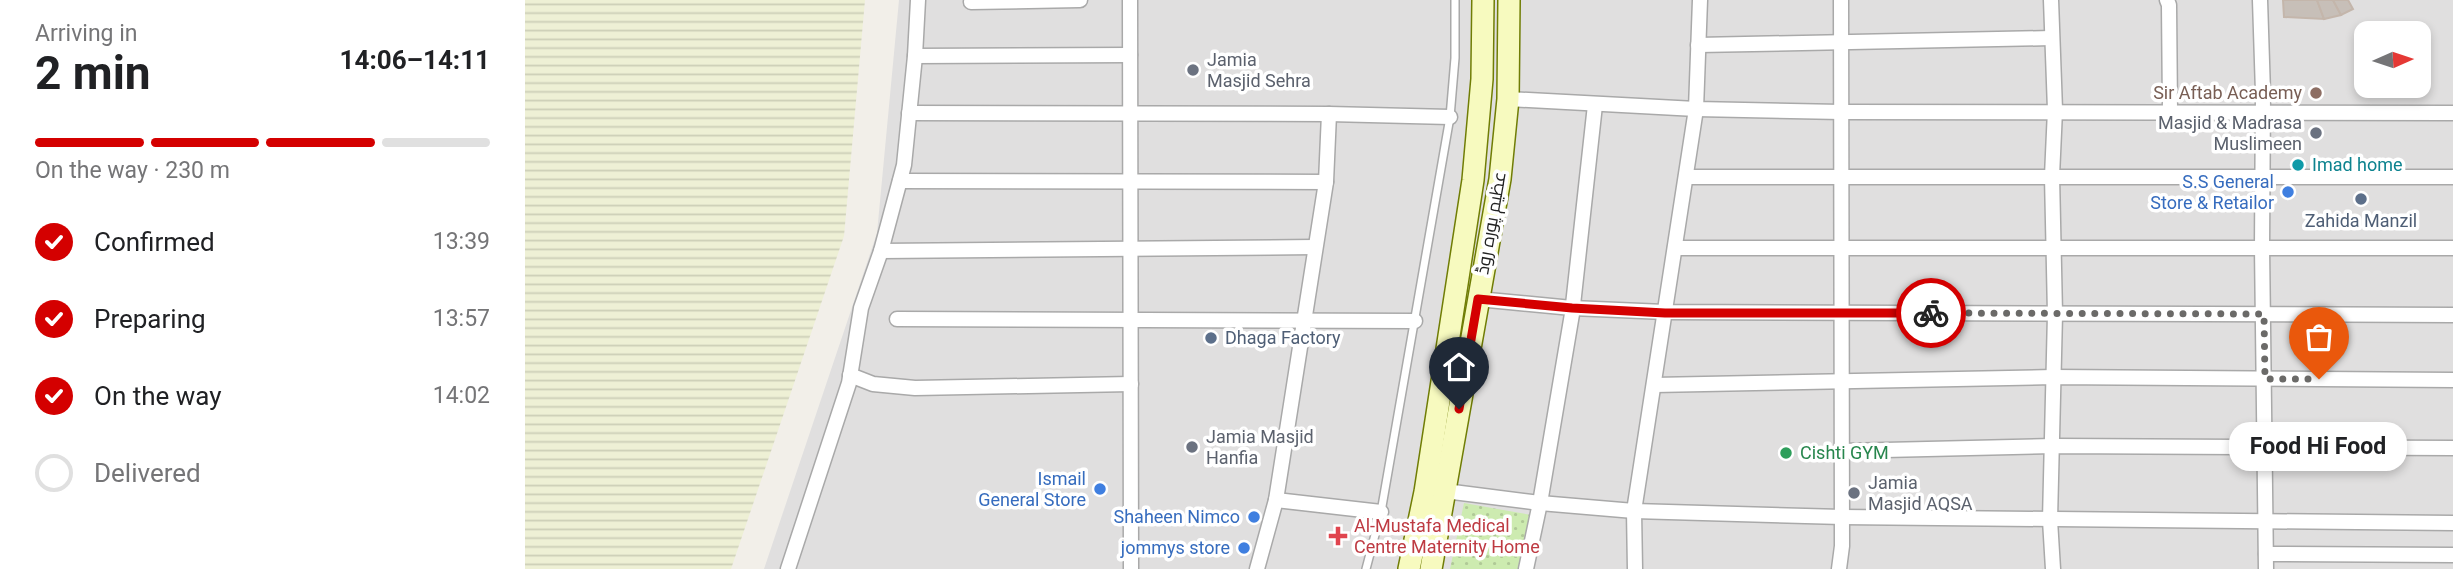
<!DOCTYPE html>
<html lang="en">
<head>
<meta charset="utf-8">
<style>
	body { margin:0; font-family:Roboto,Cairo,sans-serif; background:#f6f6f6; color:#202124; height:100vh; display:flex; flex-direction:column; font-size:26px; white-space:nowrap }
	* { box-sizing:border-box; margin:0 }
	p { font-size:23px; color:#757577 }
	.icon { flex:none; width:38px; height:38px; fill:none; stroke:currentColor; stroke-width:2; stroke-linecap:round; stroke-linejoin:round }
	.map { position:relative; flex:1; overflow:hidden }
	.details { display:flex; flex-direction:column; background:#fff; width:525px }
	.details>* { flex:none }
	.needle { width:46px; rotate:87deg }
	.controls { position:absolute; left:1829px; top:21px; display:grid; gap:14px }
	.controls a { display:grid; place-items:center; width:77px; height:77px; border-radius:14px; background:#fff; box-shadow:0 4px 10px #0003; font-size:35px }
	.pin { position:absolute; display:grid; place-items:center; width:60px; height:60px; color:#fff; margin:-72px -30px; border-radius:50% 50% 50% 0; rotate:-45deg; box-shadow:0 0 7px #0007 }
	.pin .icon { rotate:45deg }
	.courier { position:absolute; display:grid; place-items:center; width:70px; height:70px; margin:-35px; border:5px solid #d40000; border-radius:50%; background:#fff; color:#222; box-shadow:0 2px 9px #0007 }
	.bubble { position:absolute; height:49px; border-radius:21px; background:#fff; box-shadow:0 4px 10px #0003; font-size:23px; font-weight:700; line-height:49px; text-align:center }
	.summary em { font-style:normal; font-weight:700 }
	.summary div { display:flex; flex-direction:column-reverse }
	.summary { display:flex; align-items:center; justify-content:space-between; height:119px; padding:0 35px }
	h1 { font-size:46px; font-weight:700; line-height:52px }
	.bar { display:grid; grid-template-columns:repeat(4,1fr); gap:10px 7px; align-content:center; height:84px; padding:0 35px }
	.bar i { height:9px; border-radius:5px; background:#e0e0e0 }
	.bar .current { background:#d40000 }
	.bar p { grid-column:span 4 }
	ol { padding:0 35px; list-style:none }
	li { display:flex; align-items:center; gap:21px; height:77px }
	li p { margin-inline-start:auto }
	li .icon { padding:7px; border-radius:50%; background:#d40000; color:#fff; stroke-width:4 }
	li:last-child { color:#757577 }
	li i { width:38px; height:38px; border:4px solid #e0e0e0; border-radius:50% }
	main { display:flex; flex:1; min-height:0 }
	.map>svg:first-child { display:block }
	.residential { fill:#e0dfdf; fill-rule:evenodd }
	.farmland { fill:url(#farmland-rules) }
	.grass { fill:url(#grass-dots) }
	.building { fill:#c7bfb8; stroke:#c4b6ab; stroke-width:2 }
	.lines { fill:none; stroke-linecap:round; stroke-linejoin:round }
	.lane-casing { stroke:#a9a9a9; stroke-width:10 }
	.street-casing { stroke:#a9a9a9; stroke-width:17 }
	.secondary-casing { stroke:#707d05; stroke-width:24 }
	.lane { stroke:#fff; stroke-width:7 }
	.street { stroke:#fff; stroke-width:14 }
	.secondary { stroke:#f7fabf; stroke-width:21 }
	.done { stroke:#6b6a68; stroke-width:7; stroke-dasharray:0 12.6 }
	.route { stroke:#d40000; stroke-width:9 }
	.worship-dot { fill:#6b7280; stroke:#fff; stroke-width:2.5 }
	.education-dot { fill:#8d6e63; stroke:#fff; stroke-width:2.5 }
	.culture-dot { fill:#0f9aa8; stroke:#fff; stroke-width:2.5 }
	.shop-dot { fill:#3f7fe0; stroke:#fff; stroke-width:2.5 }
	.service-dot { fill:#5c6f8a; stroke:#fff; stroke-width:2.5 }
	.leisure-dot { fill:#2e9e5b; stroke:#fff; stroke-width:2.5 }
	.health-dot { fill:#e0444e; stroke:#fff; stroke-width:2.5 }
	.labels { text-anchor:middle; stroke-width:7; stroke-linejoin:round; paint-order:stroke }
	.worship-label { font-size:18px; fill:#5b616d; stroke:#fff; text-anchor:start }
	.education-label { font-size:18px; fill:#785e54; stroke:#fff; text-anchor:end }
	.culture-label { font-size:18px; fill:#0d838f; stroke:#fff; text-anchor:start }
	.shop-label { font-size:18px; fill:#366cbe; stroke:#fff; text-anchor:end }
	.service-label { font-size:18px; fill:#4e5e75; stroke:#fff }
	.street-label { font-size:18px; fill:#222; stroke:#fff }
	.leisure-label { font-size:18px; fill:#27864d; stroke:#fff; text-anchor:start }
	.health-label { font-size:18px; fill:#be3a42; stroke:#fff; text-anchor:start }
</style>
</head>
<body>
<main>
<section class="details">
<div class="summary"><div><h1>2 min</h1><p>Arriving in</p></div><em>14:06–14:11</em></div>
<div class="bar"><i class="current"></i><i class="current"></i><i class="current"></i><i></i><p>On the way · 230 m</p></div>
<ol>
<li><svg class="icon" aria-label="check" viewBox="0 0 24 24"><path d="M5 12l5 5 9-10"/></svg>Confirmed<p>13:39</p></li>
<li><svg class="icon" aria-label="check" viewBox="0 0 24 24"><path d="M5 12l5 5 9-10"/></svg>Preparing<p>13:57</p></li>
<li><svg class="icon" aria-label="check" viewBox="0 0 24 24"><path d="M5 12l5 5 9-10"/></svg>On the way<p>14:02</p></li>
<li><i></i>Delivered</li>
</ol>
</section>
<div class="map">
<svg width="1928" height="569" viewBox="0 0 1928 569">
	<defs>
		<pattern id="farmland-rules" width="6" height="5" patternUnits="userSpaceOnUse" patternTransform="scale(1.75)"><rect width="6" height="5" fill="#eef0d5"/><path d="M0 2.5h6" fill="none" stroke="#ccceb7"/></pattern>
		<pattern id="grass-dots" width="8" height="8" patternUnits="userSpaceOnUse" patternTransform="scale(1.75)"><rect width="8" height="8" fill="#cdebb0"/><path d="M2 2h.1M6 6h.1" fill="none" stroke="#b0c997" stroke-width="1.8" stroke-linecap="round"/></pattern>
	</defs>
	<rect width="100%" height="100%" fill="#f2efe9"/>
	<!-- residential -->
	<path class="residential" d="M374 0H1928V569H239L352 233ZM1841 33H1894V86H1841Z"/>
	<!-- farmland -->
	<path class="farmland" d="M0 0H340L319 236 206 569H0Z"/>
	<!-- grass -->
	<path class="grass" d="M939 503 1006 515 995 569H925Z"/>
	<!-- building -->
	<g class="building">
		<path d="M1758 0H1792L1799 19 1759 17Z"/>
		<path d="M1792 0H1808L1816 15 1799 19Z"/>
		<path d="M1808 0H1823L1828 9 1816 15Z"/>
	</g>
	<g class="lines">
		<!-- lane casing -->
		<g class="lane-casing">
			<path id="lane" d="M841 569 856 512 925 117 930 58V0"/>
		</g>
		<!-- street casing -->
		<g class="street-casing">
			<g id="street">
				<path d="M605 0 606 569"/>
				<path d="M1526 0 1530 110 1527 176 1530 314 1525 520 1528 569"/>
				<path d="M1642 0 1644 5 1645 111"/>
				<path d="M1735 0 1738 93 1737 247 1741 569"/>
				<path d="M446 2 555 0"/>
				<path d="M1173 45 1526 38"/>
				<path d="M390 56 605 55"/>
				<path d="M983 99 1171 109 1316 112 1928 113"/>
				<path d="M384 113 804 114 925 117"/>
				<path d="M1161 177H1928"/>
				<path d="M375 181 801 182"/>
				<path d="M1150 248H1928"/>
				<path d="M356 251 790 247"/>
				<path d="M953 299 1047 308 1140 312 1928 315"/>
				<path d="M372 319 890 321"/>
				<path d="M325 375 348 384 390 388 606 384"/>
				<path d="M1129 385 1528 377 1928 380"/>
				<path d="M1317 451 1528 446 1928 448"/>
				<path d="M920 491 1015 503 1109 511 1317 517 1928 523"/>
				<path d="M751 500 856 512"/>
				<path d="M1741 554 1928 555"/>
				<path d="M263 569 324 383 336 308 356 251 379 165 390 56 393 0"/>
				<path d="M732 569 751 500 801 182 804 114"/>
				<path d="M1001 569 1015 503 1047 314 1070 105"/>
				<path d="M1110 569 1109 511 1171 109 1175 0"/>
				<path d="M1314 569 1317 546 1316 0"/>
			</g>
		</g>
		<!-- secondary casing -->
		<g class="secondary-casing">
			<g id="secondary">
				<path d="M884 569 900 492 948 180 957 79 958 0"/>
				<path d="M906 569 975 179 983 99 984 0"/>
			</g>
		</g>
		<!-- lane -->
		<use href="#lane" class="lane"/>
		<!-- street -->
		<use href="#street" class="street"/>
		<!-- secondary -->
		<use href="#secondary" class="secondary"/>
	</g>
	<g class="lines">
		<!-- done -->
		<path class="done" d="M1406 313 1739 314 1740 379H1794"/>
		<!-- route -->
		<path class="route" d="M934 409 953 299 1047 308 1140 313H1406"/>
	</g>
	<!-- markers -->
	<g class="worship-dot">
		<circle cx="668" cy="70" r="7"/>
		<circle cx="1791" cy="133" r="7"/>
		<circle cx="667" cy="447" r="7"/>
		<circle cx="1329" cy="493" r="7"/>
	</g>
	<circle class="education-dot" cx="1791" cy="93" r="7"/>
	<circle class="culture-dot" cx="1773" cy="165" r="7"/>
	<g class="shop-dot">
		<circle cx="1763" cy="192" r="7"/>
		<circle cx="575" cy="489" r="7"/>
		<circle cx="729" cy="517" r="7"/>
		<circle cx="719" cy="548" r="7"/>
	</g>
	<g class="service-dot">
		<circle cx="1836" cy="199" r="7"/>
		<circle cx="686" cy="338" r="7"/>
	</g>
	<circle class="leisure-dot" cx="1261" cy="453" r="7"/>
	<path class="health-dot" d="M809.5 525.5h7v7h7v7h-7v7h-7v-7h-7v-7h7z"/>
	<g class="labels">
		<!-- worship labels -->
		<g class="worship-label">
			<text x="682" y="66">Jamia<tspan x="682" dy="21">Masjid Sehra</tspan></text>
			<text x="1777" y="129" text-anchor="end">Masjid &amp; Madrasa<tspan x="1777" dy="21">Muslimeen</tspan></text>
			<text x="681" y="443">Jamia Masjid<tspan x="681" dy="21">Hanfia</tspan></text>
			<text x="1343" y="489">Jamia<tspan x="1343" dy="21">Masjid AQSA</tspan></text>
		</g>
		<!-- education labels -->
		<g class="education-label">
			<text x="1777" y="99">Sir Aftab Academy</text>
		</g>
		<!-- culture labels -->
		<g class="culture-label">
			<text x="1787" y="171">Imad home</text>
		</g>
		<!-- shop labels -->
		<g class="shop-label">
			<text x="1749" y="188">S.S General<tspan x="1749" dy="21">Store &amp; Retailor</tspan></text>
			<text x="561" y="485">Ismail<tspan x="561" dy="21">General Store</tspan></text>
			<text x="715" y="523">Shaheen Nimco</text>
			<text x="705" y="554">jommys store</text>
		</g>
		<!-- service labels -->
		<g class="service-label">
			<text x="1836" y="227">Zahida Manzil</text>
			<text x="700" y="344" text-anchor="start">Dhaga Factory</text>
		</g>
		<!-- street labels -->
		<g class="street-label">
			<text transform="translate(966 223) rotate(-80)" y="6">عظیم پورہ روڈ</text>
		</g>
		<!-- leisure labels -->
		<g class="leisure-label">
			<text x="1275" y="459">Cishti GYM</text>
		</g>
		<!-- health labels -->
		<g class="health-label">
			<text x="829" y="532">Al-Mustafa Medical<tspan x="829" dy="21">Centre Maternity Home</tspan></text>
		</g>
	</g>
</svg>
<div class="controls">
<a><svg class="needle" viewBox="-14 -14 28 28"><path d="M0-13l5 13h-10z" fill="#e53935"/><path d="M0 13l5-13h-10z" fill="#757577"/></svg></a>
</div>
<div class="pin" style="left:1794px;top:379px;background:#ea580c"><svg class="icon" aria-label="bag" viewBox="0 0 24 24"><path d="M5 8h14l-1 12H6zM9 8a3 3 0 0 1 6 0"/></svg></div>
<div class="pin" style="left:934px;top:409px;background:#1f2937"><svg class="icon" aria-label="home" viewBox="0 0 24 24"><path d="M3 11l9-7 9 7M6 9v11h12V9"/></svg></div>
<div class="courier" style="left:1406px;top:313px"><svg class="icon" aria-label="bike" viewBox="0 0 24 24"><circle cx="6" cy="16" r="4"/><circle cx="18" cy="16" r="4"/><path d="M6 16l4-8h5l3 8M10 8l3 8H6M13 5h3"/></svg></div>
<div class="bubble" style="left:1704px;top:422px;width:178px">Food Hi Food</div>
</div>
</main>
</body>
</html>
